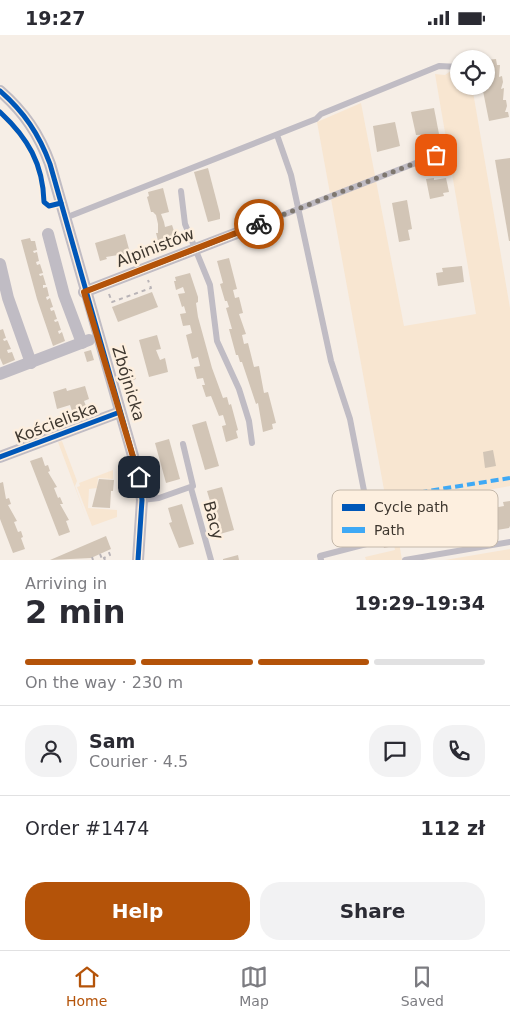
<!DOCTYPE html>
<html lang="en">
<head>
<meta charset="utf-8">
<style>
	body { margin:0; font-family:"DejaVu Sans",sans-serif; background:#f2f2f3; color:#2b2b33; height:100vh; display:flex; flex-direction:column; font-size:19px; white-space:nowrap }
	* { box-sizing:border-box; margin:0 }
	p { font-size:16px; color:#7c7c81 }
	.icon { flex:none; width:28px; height:28px; fill:none; stroke:currentColor; stroke-width:2; stroke-linecap:round; stroke-linejoin:round }
	.map { position:relative; height:525px; overflow:hidden }
	.drawer { display:flex; flex-direction:column; background:#fff; flex:1 }
	.drawer>* { flex:none }
	.buttons { position:absolute; left:450px; top:15px; display:grid; gap:10px }
	.buttons a { display:grid; place-items:center; width:45px; height:45px; border-radius:50%; background:#fff; box-shadow:0 1px 4px #0004; font-size:25px }
	.pin { position:absolute; display:grid; place-items:center; width:42px; height:42px; color:#fff; margin:-21px; border-radius:10px; box-shadow:0 2px 8px #0006 }
	.courier { position:absolute; display:grid; place-items:center; width:50px; height:50px; margin:-25px; border:4px solid #b45309; border-radius:50%; background:#fff; color:#222; box-shadow:0 1px 6px #0007 }
	.overview em { font-style:normal; font-weight:700 }
	.overview div { display:flex; flex-direction:column-reverse }
	.overview { display:flex; align-items:center; justify-content:space-between; height:85px; padding:0 25px }
	h1 { font-size:32px; font-weight:700; line-height:38px }
	.bar { display:grid; grid-template-columns:repeat(4,1fr); gap:8px 5px; align-content:center; height:60px; padding:0 25px }
	.bar i { height:6px; border-radius:4px; background:#e1e1e2 }
	.bar .selected { background:#b45309 }
	.bar p { grid-column:span 4 }
	.line { display:flex; align-items:center; gap:12px; padding:0 25px; border-top:1px solid #e1e1e2 }
	.line div { flex:1 }
	.round { display:grid; place-items:center; flex:none; width:52px; height:52px; border-radius:20px; background:#f2f2f3 }
	.button { display:flex; gap:10px; margin-top:auto; padding:10px 25px }
	.button a { flex:1; height:58px; border-radius:20px; background:#b45309; color:#fff; font-size:20px; font-weight:700; line-height:58px; text-align:center }
	.button a+a { background:#f2f2f3; color:#2b2b33 }
	.status { display:flex; justify-content:space-between; align-items:center; height:35px; padding:0 25px; background:#fff; direction:ltr }
	.status svg { height:14px; fill:currentColor }
	.tabs { display:flex; justify-content:space-around; align-items:center; height:70px; border-top:1px solid #e1e1e2; background:#fff; font-size:14px; color:#7c7c81 }
	.tabs a { display:grid; justify-items:center; gap:2px }
	.tabs .selected { color:#b45309 }
	.map>svg:first-child { display:block }
	.green { fill:#f8e6d1 }
	.building { fill:#d2c5b6 }
	.lines { fill:none; stroke-linecap:round; stroke-linejoin:round }
	.path { stroke:#b9b4b7; stroke-width:2; stroke-dasharray:4 4; stroke-linecap:butt }
	.lane { stroke:#c0bcc4; stroke-width:6 }
	.street { stroke:#c0bcc4; stroke-width:12 }
	.quiet { stroke:#3fa9f5; stroke-width:4; stroke-dasharray:8 4; stroke-linecap:butt }
	.cycleway-casing { stroke:#fdefdf; stroke-width:8 }
	.cycleway { stroke:#0057b8; stroke-width:5 }
	.done { stroke:#7e776f; stroke-width:5; stroke-dasharray:0 9 }
	.route { stroke:#b45309; stroke-width:6 }
	.labels { text-anchor:middle; stroke-width:5; stroke-linejoin:round; paint-order:stroke }
	.street-label { font-size:16px; fill:#3e372f; stroke:#fdefdf }
	.key { fill:#fdefdf; stroke:#c4b8aa; stroke-width:1 }
	.key-label { font-size:14px; fill:#3e372f }
</style>
</head>
<body>
<div class="status"><b>19:27</b><svg viewBox="0 0 49 12"><path d="M0 12V9h3v3zM5 12V6h3v6zM10 12V3h3v9zM15 12V0h3v12zM26 1h20v11H26zM47 4h2v5h-2z"/></svg></div>
<div class="map">
<svg width="510" height="525" viewBox="0 0 510 525">
	<rect width="100%" height="100%" fill="#f6eee6"/>
	<!-- green -->
	<g class="green">
		<path d="M459 30V51H472L510 273V451L393 472 402 525H366L365 522 395 515 317 87 361 68 404 291 476 279 435 39 445 40Z"/>
		<path d="M62 406 77 446 75 451 86 482 58 407Z"/>
		<path d="M113 435V444L98 443 97 453 89 454 88 473 117 475V482L92 491 77 452 80 451 79 448Z"/>
		<path d="M510 514V525H445Z"/>
	</g>
	<!-- building -->
	<g class="building">
		<path d="M496 24 497 30H500L499 42 502 41 503 47 501 54 504 53 503 65H506L507 71 505 77H508L509 82 489 86 482 51H486V25Z"/>
		<path d="M434 73 439 99 416 100 411 77Z"/>
		<path d="M395 87 400 111 377 117 373 91Z"/>
		<path d="M510 123V206H509L495 125Z"/>
		<path d="M208 133 220 179V184L208 187 194 137Z"/>
		<path d="M434 143V145L446 143 449 157 443 158 444 161 430 164 426 144Z"/>
		<path d="M163 153 169 177 161 179 164 187 165 192 172 190 176 202 158 206 156 198H158V189L156 180 153 177H151L147 162 149 161 148 157Z"/>
		<path d="M407 165 412 194 408 195 410 205 399 207 392 168Z"/>
		<path d="M125 199 130 218 106 222 107 224 100 226 95 208Z"/>
		<path d="M30 203 31 206H35L37 215 33 216 34 218 37 217 39 226 36 227 37 230 40 229 43 238 39 239 40 241 43 240 46 250H43V253L47 252 49 261 46 262 47 265 50 263 53 272 50 273 51 276 54 275 57 284 54 285 55 287 58 286 61 295 58 296 59 299 62 297 65 306 53 311 37 264 21 205Z"/>
		<path d="M229 223 237 254 233 255 235 263 239 262 243 278 239 279 246 299 242 300 244 309 248 308 254 332 259 331 264 358 268 357 276 388 272 389 273 394 263 397 258 368 256 369 242 327H240L238 320H236L229 294H232L226 273 229 272 227 266H225L220 249 223 248 217 226Z"/>
		<path d="M462 231 464 247 438 251 436 238 443 237 442 233Z"/>
		<path d="M190 238 198 262V267L196 268 198 282 212 333 223 363 227 362 229 370 231 369 238 395 236 396 238 403 226 407 222 391 226 390 223 380 219 381 211 361 206 362 202 350H205L203 343 197 344 194 332 200 331 198 322 192 324 186 300 192 298 190 290 183 291 180 279 186 278 184 271 182 272 178 259 185 258 183 252 176 255 174 246H176L175 242Z"/>
		<path d="M152 257 158 272 118 287 112 272Z"/>
		<path d="M3 294 6 303 3 304 4 306 7 305 11 314 7 315 8 318 12 317 15 325 3 330 0 323V295Z"/>
		<path d="M157 300 161 314 156 315 160 325 165 323 168 337 149 342 139 305Z"/>
		<path d="M91 315 94 325 87 327 84 317Z"/>
		<path d="M133 336 136 344 130 346 128 337Z"/>
		<path d="M85 351 89 364 84 366 86 371 72 376 70 370 57 374 53 357 66 353 67 356Z"/>
		<path d="M206 386 219 431 205 435 192 390Z"/>
		<path d="M169 404 180 444 166 448 155 408Z"/>
		<path d="M493 415 496 431 485 433 483 417Z"/>
		<path d="M42 422 45 431 48 430 50 436 48 437 57 452 54 453 58 463 60 462 63 469H60L69 485 66 486 70 497 59 501 30 426Z"/>
		<path d="M99 444 114 445 113 456H111L110 473 92 472Z"/>
		<path d="M3 447 6 464 9 463 11 469 8 470 17 486 14 487 18 497 21 496 23 502 21 503 25 514 13 518 0 484V448Z"/>
		<path d="M222 452 234 495 220 499 207 456Z"/>
		<path d="M510 466V491L509 493 497 495 493 473 504 471 503 467Z"/>
		<path d="M182 469 194 509 179 513 169 488 172 487 168 473Z"/>
		<path d="M389 495 393 511 384 513 380 497Z"/>
		<path d="M106 501 111 514 91 523 50 525Z"/>
		<path d="M238 520 239 525H223V524Z"/>
	</g>
	<g class="lines">
		<!-- path -->
		<g class="path">
			<path d="M109 259 112 267 151 253 148 245"/>
			<path d="M100 519 102 524 104 523"/>
			<path d="M92 522 93 525"/>
			<path d="M105 525 104 523 110 520 108 515"/>
		</g>
		<!-- lane -->
		<g class="lane">
			<path d="M277 100 291 140 331 326 350 384 374 507 320 521 321 525"/>
			<path d="M181 156 185 189 210 250 217 306 239 354 249 386 252 408"/>
			<path d="M65 183 316 84 321 79 439 31 459 32"/>
			<path d="M237 198 449 115"/>
			<path d="M191 453 211 525"/>
			<path d="M142 465 159 463 193 451 183 409"/>
			<path d="M405 525 510 507"/>
		</g>
		<!-- street -->
		<g class="street">
			<path d="M0 56C24 77 39 99 50 129L139 442 142 465 138 525"/>
			<path d="M48 199 64 260 82 308"/>
			<path d="M0 229 8 263 31 328"/>
			<path d="M84 257 237 198"/>
			<path d="M0 339 89 305"/>
			<path d="M0 422 120 377"/>
		</g>
		<!-- quiet -->
		<path class="quiet" d="M384 463 510 443"/>
		<!-- cycleway casing -->
		<g class="cycleway-casing">
			<g id="cycleway">
				<path d="M0 56C24 77 39 99 50 129L139 442 142 465 138 525"/>
				<path d="M0 77C28 103 43 129 44 167L49 171 61 168"/>
				<path d="M84 257 237 198"/>
				<path d="M0 422 120 377"/>
			</g>
		</g>
		<!-- cycleway -->
		<use href="#cycleway" class="cycleway"/>
	</g>
	<g class="lines">
		<!-- done -->
		<path class="done" d="M259 189 436 120"/>
		<!-- route -->
		<path class="route" d="M139 442 84 257 259 189"/>
	</g>
	<g class="labels">
		<!-- street labels -->
		<g class="street-label">
			<text transform="translate(155 212) rotate(-21)" y="6">Alpinistów</text>
			<text transform="translate(129 348) rotate(73)" y="6">Zbójnicka</text>
			<text transform="translate(56 387) rotate(-21)" y="6">Kościeliska</text>
			<text transform="translate(214 485) rotate(75)" y="6">Bacy</text>
		</g>
	</g>
	<!-- legend -->
	<rect x="332" y="455" width="166" height="57" rx="8" class="key"/>
	<rect x="342" y="469" width="23" height="7" fill="#0057b8"/>
	<rect x="342" y="492" width="23" height="6" fill="#3fa9f5"/>
	<g class="key-label">
		<text x="374" y="477">Cycle path</text>
		<text x="374" y="500">Path</text>
	</g>
</svg>
<div class="buttons">
<a><svg class="icon" aria-label="locate" viewBox="0 0 24 24"><circle cx="12" cy="12" r="6"/><path d="M12 2v4M12 18v4M2 12h4M18 12h4"/></svg></a>
</div>
<div class="pin" style="left:436px;top:120px;background:#ea580c"><svg class="icon" aria-label="bag" viewBox="0 0 24 24"><path d="M5 8h14l-1 12H6zM9 8a3 3 0 0 1 6 0"/></svg></div>
<div class="pin" style="left:139px;top:442px;background:#1f2937"><svg class="icon" aria-label="home" viewBox="0 0 24 24"><path d="M3 11l9-7 9 7M6 9v11h12V9"/></svg></div>
<div class="courier" style="left:259px;top:189px"><svg class="icon" aria-label="bike" viewBox="0 0 24 24"><circle cx="6" cy="16" r="4"/><circle cx="18" cy="16" r="4"/><path d="M6 16l4-8h5l3 8M10 8l3 8H6M13 5h3"/></svg></div>
</div>
<section class="drawer">
<div class="overview"><div><h1>2 min</h1><p>Arriving in</p></div><em>19:29–19:34</em></div>
<div class="bar"><i class="selected"></i><i class="selected"></i><i class="selected"></i><i></i><p>On the way · 230 m</p></div>
<div class="line" style="height:90px"><a class="round"><svg class="icon" aria-label="person" viewBox="0 0 24 24"><circle cx="12" cy="8" r="4"/><path d="M4 21q1-7 8-7t8 7"/></svg></a><div><b>Sam</b><p>Courier · 4.5</p></div><a class="round"><svg class="icon" aria-label="chat" viewBox="0 0 24 24"><path d="M4 5h16v11H9l-5 4z"/></svg></a><a class="round"><svg class="icon" aria-label="phone" viewBox="0 0 24 24"><path d="M5 4h4l2 5-3 2q2 4 5 5l2-3 5 2v4C11 20 4 13 5 4z"/></svg></a></div>
<div class="line" style="height:65px"><div>Order #1474</div><b>112 zł</b></div>
<div class="button"><a>Help</a><a>Share</a></div>
</section>
<nav class="tabs">
<a class="selected"><svg class="icon" aria-label="home" viewBox="0 0 24 24"><path d="M3 11l9-7 9 7M6 9v11h12V9"/></svg>Home</a>
<a><svg class="icon" aria-label="map" viewBox="0 0 24 24"><path d="M3 6l6-2 6 2 6-2v14l-6 2-6-2-6 2zM9 4v14M15 6v14"/></svg>Map</a>
<a><svg class="icon" aria-label="saved" viewBox="0 0 24 24"><path d="M7 4h10v16l-5-4-5 4z"/></svg>Saved</a>
</nav>
</body>
</html>
